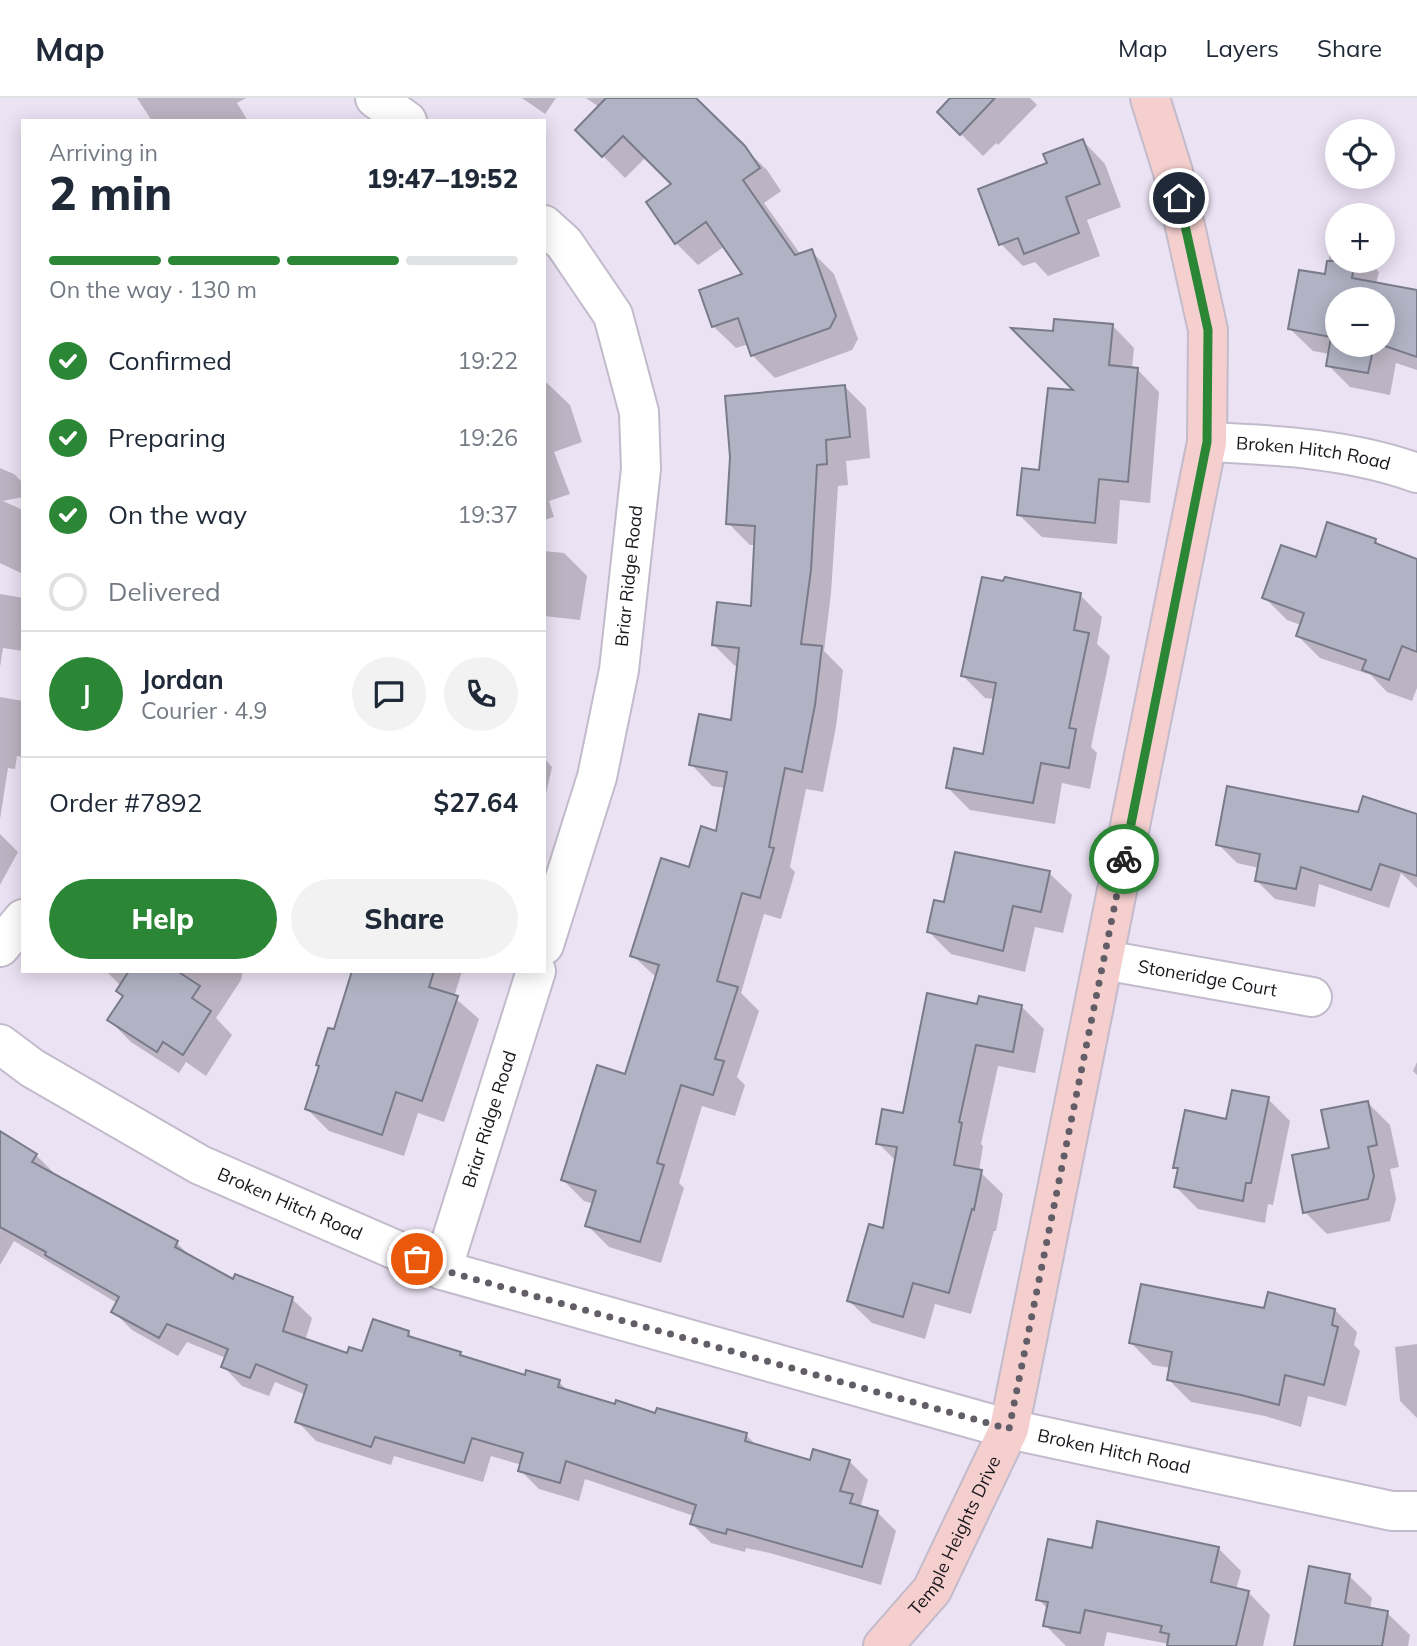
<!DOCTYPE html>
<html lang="en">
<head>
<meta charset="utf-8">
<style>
	body { margin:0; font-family:Mulish,sans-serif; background:#f2f2f3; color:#1f2937; height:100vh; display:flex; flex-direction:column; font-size:26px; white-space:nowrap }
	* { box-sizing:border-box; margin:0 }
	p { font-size:23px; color:#747a83 }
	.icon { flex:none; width:38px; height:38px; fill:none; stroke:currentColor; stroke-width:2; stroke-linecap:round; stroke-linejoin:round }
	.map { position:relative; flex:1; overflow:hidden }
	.panel { position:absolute; left:21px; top:21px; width:525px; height:854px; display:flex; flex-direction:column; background:#fff; border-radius:0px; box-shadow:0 4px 18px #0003 }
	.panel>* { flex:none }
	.tools { position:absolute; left:1325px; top:21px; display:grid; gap:14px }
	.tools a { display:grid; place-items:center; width:70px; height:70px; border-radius:50%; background:#fff; box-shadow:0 4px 18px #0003; font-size:35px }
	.pin { position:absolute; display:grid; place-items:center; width:60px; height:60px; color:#fff; margin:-30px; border:4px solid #fff; border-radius:50%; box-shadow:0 2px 7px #0007 }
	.courier { position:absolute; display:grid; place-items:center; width:70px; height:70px; margin:-35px; border:5px solid #2b8636; border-radius:50%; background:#fff; color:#222; box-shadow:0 2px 9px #0007 }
	.head em { font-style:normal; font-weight:800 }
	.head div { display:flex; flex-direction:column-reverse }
	.head { display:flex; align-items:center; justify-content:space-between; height:119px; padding:0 28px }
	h1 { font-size:46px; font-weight:800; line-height:52px }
	.bar { display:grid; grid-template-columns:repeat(4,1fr); gap:10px 7px; align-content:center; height:84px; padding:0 28px }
	.bar i { height:9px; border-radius:5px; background:#e0e1e3 }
	.bar .selected { background:#2b8636 }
	.bar p { grid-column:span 4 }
	.line { display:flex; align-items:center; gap:18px; padding:0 28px; border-top:2px solid #e0e1e3 }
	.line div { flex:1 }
	.round { display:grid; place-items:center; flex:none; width:74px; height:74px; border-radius:37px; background:#f2f2f3 }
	ol { padding:0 28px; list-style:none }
	li { display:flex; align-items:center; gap:21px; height:77px }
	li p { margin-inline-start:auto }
	li .icon { padding:7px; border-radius:50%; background:#2b8636; color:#fff; stroke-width:4 }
	li:last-child { color:#747a83 }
	li i { width:38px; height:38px; border:4px solid #e0e1e3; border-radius:50% }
	.cta { display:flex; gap:14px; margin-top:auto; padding:14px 28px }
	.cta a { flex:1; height:80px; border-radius:42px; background:#2b8636; color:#fff; font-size:28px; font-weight:800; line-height:80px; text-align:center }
	.cta a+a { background:#f2f2f3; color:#1f2937 }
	header { display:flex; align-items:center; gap:42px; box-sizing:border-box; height:98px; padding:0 35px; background:#fff; border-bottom:2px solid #e0e1e3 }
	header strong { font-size:33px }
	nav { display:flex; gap:38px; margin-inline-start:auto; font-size:24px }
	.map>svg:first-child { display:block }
	.shadow { fill:#0003; fill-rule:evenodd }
	.building { fill:#b1b3c4; stroke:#797b8b; stroke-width:2 }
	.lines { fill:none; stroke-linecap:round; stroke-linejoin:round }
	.street-casing { stroke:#c2bbcb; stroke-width:42 }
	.secondary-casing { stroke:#c2bbcb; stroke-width:42 }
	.street { stroke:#fff; stroke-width:38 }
	.secondary { stroke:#f4cfce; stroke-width:38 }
	.done { stroke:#625d67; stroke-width:7; stroke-dasharray:0 12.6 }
	.route { stroke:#2b8636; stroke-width:9 }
	.labels { text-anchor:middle; stroke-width:5; stroke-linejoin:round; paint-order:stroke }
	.street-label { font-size:18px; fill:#19161c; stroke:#fff }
</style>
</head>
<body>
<header>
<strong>Map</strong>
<nav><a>Map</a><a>Layers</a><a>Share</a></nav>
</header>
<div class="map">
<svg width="1417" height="1548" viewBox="0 0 1417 1548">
	<rect width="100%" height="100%" fill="#ebe2f3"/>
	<!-- shadow -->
	<g class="shadow">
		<path d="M137 0H246L237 5 248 23H152Z"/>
		<path d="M522 0H556L545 16Z"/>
		<path d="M586 0H693L767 72 781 93 764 105 801 157 811 153 834 176 858 241 852 252 775 280 753 258 749 246 736 250 713 228 745 177 725 148 698 167 676 145 674 86 646 59 625 80 577 32 599 9Z"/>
		<path d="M951 0H1030L1037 7 998 47 996 45 983 58 939 14Z"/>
		<path d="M1083 43 1105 66 1121 109 1087 122 1100 158 1048 178 1035 164 1023 168 1001 146 1049 66Z"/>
		<path d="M1331 147 1337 148V163H1368L1379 174 1376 186 1417 198V272L1396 265 1390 297 1350 289 1328 267 1330 256 1313 253 1290 231 1326 178ZM1337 201H1382V247H1337Z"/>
		<path d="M1112 227 1134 250 1132 271H1137L1159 294 1150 405 1120 402 1117 446 1042 439 1019 417Z"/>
		<path d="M547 285 570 307 582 344 554 354 570 396 549 403 554 419 544 422V286Z"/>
		<path d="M845 289 866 310 870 360 846 363 848 387 838 388 831 495 824 553 843 572 836 629 823 694 806 691 790 769 795 774 781 821 764 816 741 895 759 913 737 979 745 987 735 1018 702 1008 679 1085 684 1090 661 1165 609 1149 587 1127 594 1106 584 1103 563 1082 626 978 657 880 632 857 690 771 717 735 725 690 712 688 691 666 733 624 739 568H735L714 547 752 510 756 447H750L728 425Z"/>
		<path d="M0 370 14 376 23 385V399L3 403 23 412V476L0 465Z"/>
		<path d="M1375 442 1383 450 1417 463V590L1412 603 1387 594 1371 577 1320 560 1298 538 1301 527 1287 522 1264 499 1317 461Z"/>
		<path d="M544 453 564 455 587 478 580 522 544 518Z"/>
		<path d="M0 496 23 500V553L3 550 0 569Z"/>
		<path d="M1080 497 1102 519 1097 546 1110 558 1091 649 1097 655 1090 691 1062 685 1055 726 970 712 948 690 985 658 995 601 985 600 963 578Z"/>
		<path d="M0 599 23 603V659L17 658 15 671 8 670 0 721Z"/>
		<path d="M544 660 552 669 544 705Z"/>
		<path d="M1359 716 1417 718V790L1401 775 1389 810 1319 786 1315 809 1275 801 1257 783 1259 770 1237 765 1218 746Z"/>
		<path d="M0 736 18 754 0 787Z"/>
		<path d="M1049 775 1072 797 1063 835 1035 829 1025 874 951 856 929 834 945 806Z"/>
		<path d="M106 873H243L241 882 216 920 232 937 206 978 186 964 179 975 131 944 109 922 124 899 118 893 121 888Z"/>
		<path d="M354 873H462L454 899 479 921 444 1024 418 1015 404 1058 329 1033 307 1011Z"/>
		<path d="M979 908H1021L1044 931 1035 975 998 968 981 1046 983 1048 979 1073 1003 1096 996 1133H994L971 1216 935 1206 925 1241 872 1225 849 1203 884 1132 896 1063 878 1045 904 1017Z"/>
		<path d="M1417 964V977L1413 973Z"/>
		<path d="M1268 1001 1290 1023 1273 1107 1268 1106 1265 1125 1198 1111 1176 1089 1179 1073 1175 1069 1227 1023Z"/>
		<path d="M1368 1005 1390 1027 1399 1069 1390 1071 1396 1101 1390 1123 1327 1136 1305 1114 1331 1051Z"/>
		<path d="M0 1046 36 1057 55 1076 54 1078 177 1145 192 1160 233 1183 292 1201 312 1220 305 1243 348 1258 363 1255 408 1235 416 1242 460 1256 464 1261 526 1280 559 1284 569 1294 616 1308 746 1337 757 1348 811 1364 849 1363 868 1382 861 1407 865 1411 877 1414 896 1433 881 1487 770 1455 746 1450 745 1454 711 1445 692 1426 694 1418 585 1381 579 1403 539 1391 520 1372 522 1367 491 1358 483 1384 394 1358 391 1367 316 1343 297 1323 306 1297 275 1284 269 1298 242 1288 223 1268 226 1260 187 1244 178 1258 132 1232 113 1213 117 1205 14 1143 0 1167Z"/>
		<path d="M1265 1212H1335L1357 1234 1354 1247 1360 1253 1346 1308 1308 1298 1301 1329 1265 1318 1191 1304 1168 1281 1171 1270 1153 1267 1131 1245Z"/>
		<path d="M1417 1246V1320L1400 1303 1395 1249Z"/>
		<path d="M1218 1450 1241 1473 1236 1492 1248 1494 1270 1517 1263 1548H1169V1546L1107 1534 1104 1548H1066L1045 1527 1048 1511 1038 1501 1093 1452Z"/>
		<path d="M1349 1478 1372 1500 1370 1511 1387 1515 1410 1537 1408 1548H1296Z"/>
	</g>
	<!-- building -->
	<g class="building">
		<path d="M606 0H696L745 48 760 70 743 82 795 157 812 151 836 218 830 230 751 258 738 220 712 229 699 192 742 176 706 124 675 146 646 104 671 86 623 38 602 59 575 32Z"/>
		<path d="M950 0H995L960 37 937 14Z"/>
		<path d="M1083 41 1100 86 1066 99 1079 135 1024 156 1018 140 999 147 978 91 1047 65 1043 56Z"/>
		<path d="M1327 163H1355L1352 180 1417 192V259L1382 247V201H1337V247H1374L1368 275 1326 268 1331 239 1288 231 1299 172 1325 176Z"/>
		<path d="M1054 221 1113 226 1109 267 1138 270 1128 384 1099 381 1095 425 1017 417 1022 370 1039 372 1048 290 1073 292 1011 230 1053 233Z"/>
		<path d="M845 287 850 339 826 342 827 366 817 367 811 472 801 546 822 548 815 607 802 674 785 670 769 749 774 750 760 800 742 795 717 883 738 889 715 961 724 963 713 997 681 987 657 1065 664 1067 640 1144 585 1128 596 1093 561 1082 597 967 625 976 659 867 630 858 661 760 689 769 701 728 716 733 727 674 689 667 699 616 731 622 739 550 712 547 717 504 751 508 755 428 726 426 730 359 725 298Z"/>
		<path d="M1327 424 1376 441 1375 445 1417 461V554L1402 548 1389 582 1362 572 1366 562 1296 538 1304 515 1262 500 1281 447 1316 459Z"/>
		<path d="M982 479 1003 483 1005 479 1081 495 1074 532 1089 535 1069 630 1076 631 1069 670 1041 665 1033 705 946 690 954 650 983 656 996 585 961 578Z"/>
		<path d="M1227 688 1358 714 1363 698 1417 716V778L1380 766 1371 792 1301 769 1296 791 1255 783 1260 756 1216 747Z"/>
		<path d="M955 754 1050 773 1041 814 1013 808 1003 853 927 834 934 802 944 804Z"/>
		<path d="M129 873H177L200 888 192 900 211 913 183 957 163 944 157 954 107 922 123 898 116 893Z"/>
		<path d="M352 873H434L429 889 458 898 422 1003 396 994 382 1037 305 1011 319 968 316 967 328 930 334 931Z"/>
		<path d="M927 895 977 906 979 898 1022 907 1013 954 976 947 959 1024 962 1025 954 1067 982 1072 974 1112 972 1111 949 1195 913 1185 903 1219 847 1203 869 1126 883 1130 897 1049 876 1046 882 1011 903 1015Z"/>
		<path d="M1232 992 1269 999 1251 1085H1246L1243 1103 1174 1089 1178 1070H1173L1185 1012 1226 1021Z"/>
		<path d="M1368 1003 1377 1047 1368 1049 1374 1078 1368 1101 1303 1115 1292 1057 1329 1050 1321 1012Z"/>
		<path d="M0 1033 37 1056 32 1064 178 1143 175 1149 233 1181 235 1176 293 1199 283 1233 347 1255 349 1249 362 1253 373 1221 409 1233 408 1238 461 1254 460 1257 525 1277 526 1272 560 1282 558 1289 615 1306 616 1302 655 1315 657 1310 747 1335 745 1343 810 1362 813 1351 850 1362 840 1393 853 1396 850 1405 878 1413 862 1469 749 1437 727 1431 726 1436 690 1426 696 1407 566 1363 560 1385 518 1373 523 1355 472 1340 464 1365 375 1339 371 1349 295 1324 307 1287 256 1266 250 1280 221 1269 228 1251 167 1226 159 1240 111 1214 119 1199 45 1157 46 1154 0 1129Z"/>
		<path d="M1141 1186 1264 1210 1268 1194 1335 1211 1332 1227 1338 1229 1324 1287 1285 1277 1279 1307 1241 1297 1167 1282 1172 1254 1129 1245Z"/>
		<path d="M1097 1423 1219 1449 1211 1484 1249 1493 1236 1548H1167L1169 1536 1160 1534 1162 1528 1085 1512 1080 1535 1043 1528 1048 1504 1036 1502 1048 1441 1092 1450Z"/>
		<path d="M1309 1468 1350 1476 1345 1505 1388 1513 1382 1548H1294Z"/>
	</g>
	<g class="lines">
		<!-- street casing -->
		<g class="street-casing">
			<g id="street">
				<path d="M375 0 407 23"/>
				<path d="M544 127 564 145 613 217 639 314 641 371 619 572 597 679 544 847"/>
				<path id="s1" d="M1207 344C1278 347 1350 351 1417 375"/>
				<path d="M0 849 23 821"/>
				<path id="s2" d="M1104 862 1312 899"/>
				<path id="s3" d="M0 946 32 970 200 1067 442 1172 1009 1331 1392 1413H1417"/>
				<path id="s4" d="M442 1172 536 873"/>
			</g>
		</g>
		<!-- secondary casing -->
		<g class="secondary-casing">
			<g id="secondary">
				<path id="s5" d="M883 1548 932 1492 1009 1331 1207 344 1208 232 1173 74 1150 0"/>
			</g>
		</g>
		<!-- street -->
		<use href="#street" class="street"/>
		<!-- secondary -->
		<use href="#secondary" class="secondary"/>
	</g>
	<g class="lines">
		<!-- done -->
		<path class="done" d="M417 1161 442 1172 1009 1331 1124 761"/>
		<!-- route -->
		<path class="route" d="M1124 761 1207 344 1208 232 1179 100"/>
	</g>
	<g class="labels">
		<!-- street labels -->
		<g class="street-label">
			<text dy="6" stroke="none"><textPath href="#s1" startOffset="107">Broken Hitch Road</textPath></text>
			<text transform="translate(629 478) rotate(-84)" y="6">Briar Ridge Road</text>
			<text dy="6" stroke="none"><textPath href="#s2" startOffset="105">Stoneridge Court</textPath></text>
			<text dy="6" stroke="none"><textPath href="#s4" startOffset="158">Briar Ridge Road</textPath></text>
			<text dy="6" stroke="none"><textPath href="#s3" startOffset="332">Broken Hitch Road</textPath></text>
			<text dy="6" stroke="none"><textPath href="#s3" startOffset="1194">Broken Hitch Road</textPath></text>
			<text dy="6" stroke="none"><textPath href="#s5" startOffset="133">Temple Heights Drive</textPath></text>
		</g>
	</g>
</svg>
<div class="tools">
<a><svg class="icon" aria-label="locate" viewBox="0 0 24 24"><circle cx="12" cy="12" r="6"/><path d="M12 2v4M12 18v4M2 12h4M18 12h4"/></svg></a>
<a>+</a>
<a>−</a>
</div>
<div class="pin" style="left:417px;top:1161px;background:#ea580c"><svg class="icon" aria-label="bag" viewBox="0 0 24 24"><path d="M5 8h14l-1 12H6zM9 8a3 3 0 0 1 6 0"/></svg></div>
<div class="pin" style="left:1179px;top:100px;background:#1f2937"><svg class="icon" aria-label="home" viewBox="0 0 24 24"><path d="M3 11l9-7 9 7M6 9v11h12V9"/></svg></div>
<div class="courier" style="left:1124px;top:761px"><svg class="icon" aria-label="bike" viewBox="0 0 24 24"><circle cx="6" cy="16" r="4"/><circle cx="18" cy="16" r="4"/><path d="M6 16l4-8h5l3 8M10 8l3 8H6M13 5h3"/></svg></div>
<section class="panel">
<div class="head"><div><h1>2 min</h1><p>Arriving in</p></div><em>19:47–19:52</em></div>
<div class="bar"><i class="selected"></i><i class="selected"></i><i class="selected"></i><i></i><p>On the way · 130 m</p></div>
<ol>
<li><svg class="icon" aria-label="check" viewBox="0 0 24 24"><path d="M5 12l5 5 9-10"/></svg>Confirmed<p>19:22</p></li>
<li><svg class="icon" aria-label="check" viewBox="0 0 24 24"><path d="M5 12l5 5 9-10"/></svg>Preparing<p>19:26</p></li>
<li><svg class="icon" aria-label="check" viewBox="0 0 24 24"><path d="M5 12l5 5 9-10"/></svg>On the way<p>19:37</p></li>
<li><i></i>Delivered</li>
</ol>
<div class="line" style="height:126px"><b class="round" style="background:#2b8636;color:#fff">J</b><div><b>Jordan</b><p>Courier · 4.9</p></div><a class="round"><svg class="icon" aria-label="chat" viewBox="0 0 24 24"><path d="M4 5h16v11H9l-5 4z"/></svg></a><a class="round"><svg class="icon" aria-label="phone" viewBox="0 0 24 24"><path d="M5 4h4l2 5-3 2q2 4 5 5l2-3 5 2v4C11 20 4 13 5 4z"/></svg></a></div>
<div class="line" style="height:91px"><div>Order #7892</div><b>$27.64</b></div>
<div class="cta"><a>Help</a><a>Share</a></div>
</section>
</div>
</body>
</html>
